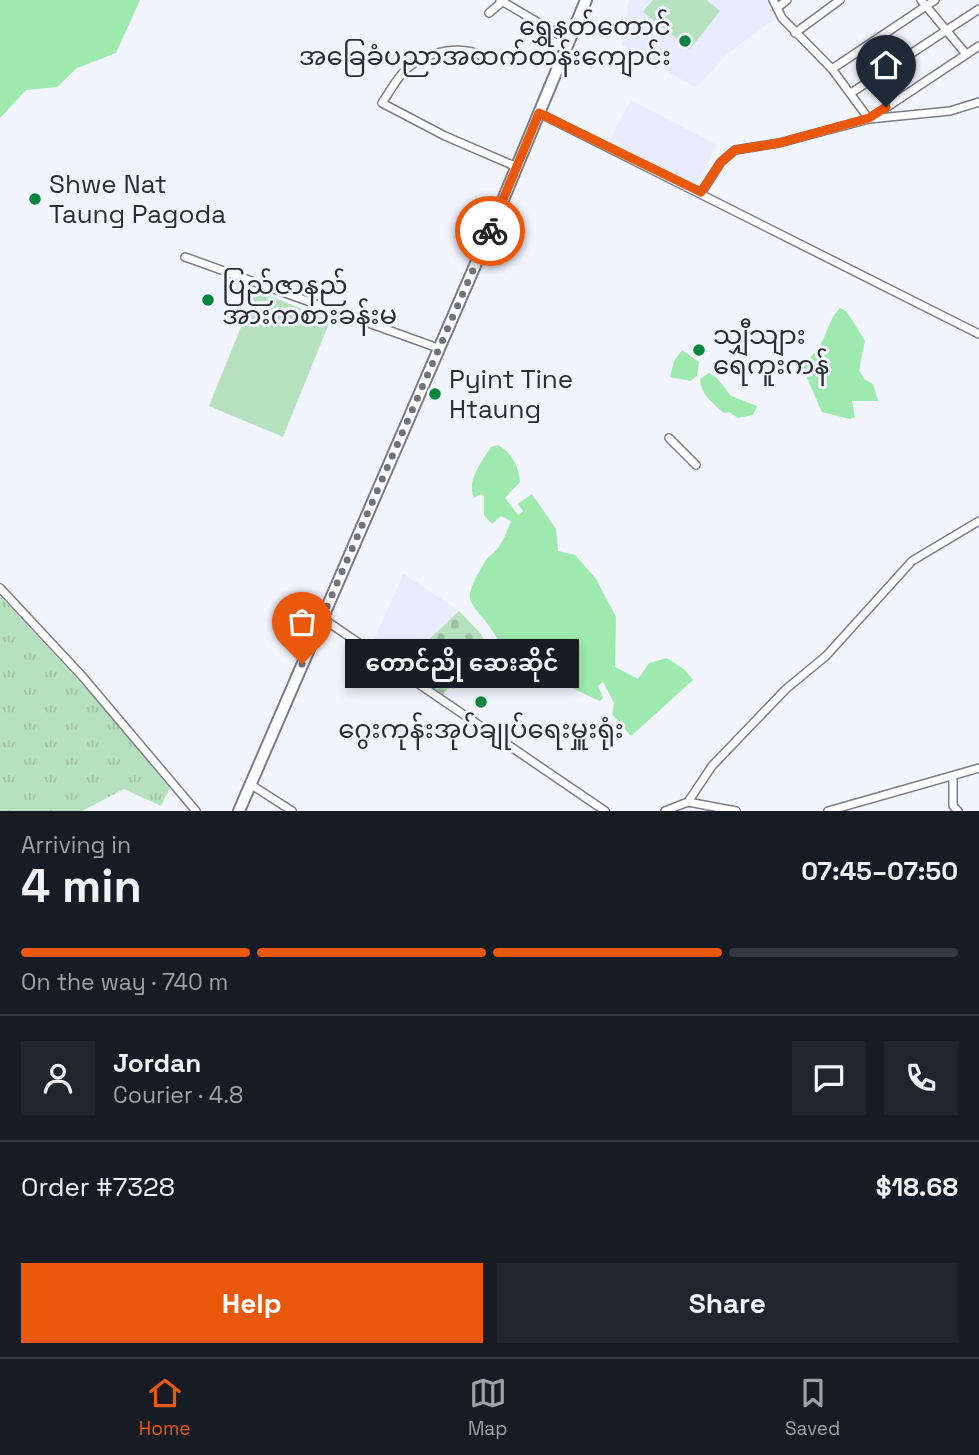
<!DOCTYPE html>
<html lang="en">
<head>
<meta charset="utf-8">
<style>
	body { margin:0; font-family:"Space Grotesk","Noto Sans Myanmar",sans-serif; background:#20242c; color:#f1f3f6; height:100vh; display:flex; flex-direction:column; font-size:26px; white-space:nowrap }
	* { box-sizing:border-box; margin:0 }
	p { font-size:23px; color:#9ea1a6 }
	.icon { flex:none; width:38px; height:38px; fill:none; stroke:currentColor; stroke-width:2; stroke-linecap:round; stroke-linejoin:round }
	.map { position:relative; height:811px; overflow:hidden }
	.drawer { display:flex; flex-direction:column; background:#171b24; flex:1 }
	.drawer>* { flex:none }
	.pin { position:absolute; display:grid; place-items:center; width:60px; height:60px; color:#fff; margin:-72px -30px; border-radius:50% 50% 50% 0; rotate:-45deg; box-shadow:0 0 7px #0007 }
	.pin .icon { rotate:45deg }
	.courier { position:absolute; display:grid; place-items:center; width:70px; height:70px; margin:-35px; border:5px solid #ea580c; border-radius:50%; background:#fff; color:#222; box-shadow:0 2px 9px #0007 }
	.bubble { position:absolute; height:49px; border-radius:0px; background:#171b24; box-shadow:0 4px 10px #0003; font-size:23px; font-weight:700; line-height:49px; text-align:center }
	.head em { font-style:normal; font-weight:700 }
	.head div { display:flex; flex-direction:column-reverse }
	.head { display:flex; align-items:center; justify-content:space-between; height:119px; padding:0 21px }
	h1 { font-size:46px; font-weight:700; line-height:52px }
	.bar { display:grid; grid-template-columns:repeat(4,1fr); gap:10px 7px; align-content:center; height:84px; padding:0 21px }
	.bar i { height:9px; border-radius:5px; background:#363941 }
	.bar .active { background:#ea580c }
	.bar p { grid-column:span 4 }
	.line { display:flex; align-items:center; gap:18px; padding:0 21px; border-top:2px solid #363941 }
	.line div { flex:1 }
	.round { display:grid; place-items:center; flex:none; width:74px; height:74px; border-radius:0px; background:#20242c }
	.action { display:flex; gap:14px; margin-top:auto; padding:14px 21px }
	.action a { flex:1; height:80px; border-radius:0px; background:#ea580c; color:#fff; font-size:28px; font-weight:700; line-height:80px; text-align:center }
	.action a+a { background:#20242c; color:#f1f3f6 }
	.tabs { display:flex; justify-content:space-around; align-items:center; height:98px; border-top:2px solid #363941; background:#171b24; font-size:19px; color:#9ea1a6 }
	.tabs a { display:grid; justify-items:center; gap:4px }
	.tabs .active { color:#ea580c }
	.map>svg:first-child { display:block }
	.built { fill:#e9ecff }
	.grass { fill:url(#grass-tufts) }
	.cemetery { fill:url(#cemetery-stones) }
	.park { fill:#b6e1be }
	.water { fill:#9ee9ae }
	.lines { fill:none; stroke-linecap:round; stroke-linejoin:round }
	.minor-casing { stroke:#7b7c86; stroke-width:10 }
	.highway-casing { stroke:#7b7c86; stroke-width:14 }
	.minor { stroke:#fff; stroke-width:7 }
	.highway { stroke:#fff; stroke-width:10 }
	.done { stroke:#727379; stroke-width:7; stroke-dasharray:0 12.6 }
	.route { stroke:#ea580c; stroke-width:9 }
	.poi-dot { fill:#09853e; stroke:#f3f5fe; stroke-width:2.5 }
	.labels { text-anchor:middle; stroke-width:6; stroke-linejoin:round; paint-order:stroke }
	.poi-label { font-size:26px; fill:#2c2d31; stroke:#f3f5fe; text-anchor:start }
</style>
</head>
<body>
<div class="map">
<svg width="979" height="811" viewBox="0 0 979 811">
	<defs>
		<pattern id="grass-tufts" width="24" height="20" patternUnits="userSpaceOnUse" patternTransform="scale(1.75)"><rect width="24" height="20" fill="#b6e1be"/><path d="M3 7l-1-3M5 7V3M7 7l1-3M15 17l-1-3M17 17v-4M19 17l1-3" fill="none" stroke="#9dc1a4"/></pattern>
		<pattern id="cemetery-stones" width="16" height="16" patternUnits="userSpaceOnUse" patternTransform="scale(1.75)"><rect width="16" height="16" fill="#b6e1be"/><path d="M2 7V4a2 2 0 0 1 4 0v3zM10 15v-3a2 2 0 0 1 4 0v3z" fill="#9dc1a4"/></pattern>
	</defs>
	<rect width="100%" height="100%" fill="#f3f5fe"/>
	<!-- built -->
	<g class="built">
		<path d="M629 0H767L776 18 727 54 696 88 622 45Z"/>
		<path d="M631 100 717 145 695 186 610 139Z"/>
		<path d="M404 574 459 611 400 667 371 646Z"/>
	</g>
	<!-- grass -->
	<path class="grass" d="M0 596 91 694 170 788 161 806 124 789 82 811H0Z"/>
	<!-- cemetery -->
	<path class="cemetery" d="M459 611 481 634 488 649 485 661 479 658 454 689 450 687 443 694 400 667Z"/>
	<!-- park -->
	<g class="park">
		<path d="M653 0H706L720 11 690 49 643 12Z"/>
		<path d="M256 290 330 321 283 437 209 406Z"/>
	</g>
	<!-- water -->
	<g class="water">
		<path d="M0 0H140L116 53 77 68 57 87 26 90 0 118Z"/>
		<path d="M840 308 847 312 865 341 859 370 864 379 873 384 878 401H852L855 417 850 419 822 412 802 367C807 360 812 356 817 350 827 337 828 319 840 308Z"/>
		<path d="M682 350 699 362 697 376 690 381 670 377 674 361Z"/>
		<path d="M709 373 717 378 731 396 757 406 753 415 738 418 729 412 724 413C713 403 701 395 700 379Z"/>
		<path d="M498 445C512 453 519 467 520 482L505 498 518 515 523 511 518 504 532 494 556 529 558 551 575 555 596 579 616 617 615 667 638 679 649 663 667 658 685 670 693 680 631 736 612 714 614 703 603 682 598 686 603 698 600 701 563 684 528 661 506 658C502 652 500 645 497 638 473 597 455 610 488 557 500 551 506 534 511 521L501 516 492 524 484 515V496L481 494 474 498C466 481 482 461 491 447Z"/>
	</g>
	<g class="lines">
		<!-- minor casing -->
		<g class="minor-casing">
			<g id="minor">
				<path d="M500 0 568 40"/>
				<path d="M773 0 782 18 832 69 869 119 979 46"/>
				<path d="M921 0 966 54"/>
				<path d="M777 8 787 0"/>
				<path d="M489 13 502 2"/>
				<path d="M795 33 840 0"/>
				<path d="M482 56C463 45 431 51 413 64 400 72 391 90 382 103L445 136 517 167"/>
				<path d="M832 69 935 0"/>
				<path d="M851 93 979 9"/>
				<path d="M539 113 979 334"/>
				<path d="M701 193 721 162 735 150 779 143 869 119 950 111 979 102"/>
				<path d="M185 257 438 348"/>
				<path d="M669 438 696 465"/>
				<path d="M0 588 82 676 196 811"/>
				<path d="M322 618 605 811"/>
				<path d="M953 776V806L958 811"/>
				<path d="M250 784 292 811"/>
				<path d="M688 802 712 766 786 689 826 656 912 561 979 521"/>
				<path d="M665 811 688 802 736 811"/>
				<path d="M828 811 979 768"/>
			</g>
		</g>
		<!-- highway casing -->
		<g class="highway-casing">
			<path id="highway" d="M239 811 493 224 586 0"/>
		</g>
		<!-- minor -->
		<use href="#minor" class="minor"/>
		<!-- highway -->
		<use href="#highway" class="highway"/>
	</g>
	<g class="lines">
		<!-- done -->
		<path class="done" d="M302 664 490 231"/>
		<!-- route -->
		<path class="route" d="M490 231 539 113 701 192 721 162 735 150 779 143 869 118 886 107"/>
	</g>
	<!-- markers -->
	<g class="poi-dot">
		<circle cx="685" cy="41" r="7"/>
		<circle cx="35" cy="199" r="7"/>
		<circle cx="208" cy="300" r="7"/>
		<circle cx="699" cy="350" r="7"/>
		<circle cx="435" cy="394" r="7"/>
		<circle cx="481" cy="702" r="7"/>
	</g>
	<g class="labels">
		<!-- poi labels -->
		<g class="poi-label">
			<text x="671" y="35" text-anchor="end">ရွှေနတ်တောင်<tspan x="671" dy="30">အခြေခံပညာအထက်တန်းကျောင်း</tspan></text>
			<text x="49" y="193">Shwe Nat<tspan x="49" dy="30">Taung Pagoda</tspan></text>
			<text x="222" y="294">ပြည်ဇာနည်<tspan x="222" dy="30">အားကစားခန်းမ</tspan></text>
			<text x="713" y="344">သျှီသျား<tspan x="713" dy="30">ရေကူးကန်</tspan></text>
			<text x="449" y="388">Pyint Tine<tspan x="449" dy="30">Htaung</tspan></text>
			<text x="481" y="738" text-anchor="middle">ဂွေးကုန်းအုပ်ချုပ်ရေးမှူးရုံး</text>
		</g>
	</g>
</svg>
<div class="pin" style="left:302px;top:664px;background:#ea580c"><svg class="icon" aria-label="bag" viewBox="0 0 24 24"><path d="M5 8h14l-1 12H6zM9 8a3 3 0 0 1 6 0"/></svg></div>
<div class="pin" style="left:886px;top:107px;background:#1f2937"><svg class="icon" aria-label="home" viewBox="0 0 24 24"><path d="M3 11l9-7 9 7M6 9v11h12V9"/></svg></div>
<div class="courier" style="left:490px;top:231px"><svg class="icon" aria-label="bike" viewBox="0 0 24 24"><circle cx="6" cy="16" r="4"/><circle cx="18" cy="16" r="4"/><path d="M6 16l4-8h5l3 8M10 8l3 8H6M13 5h3"/></svg></div>
<div class="bubble" style="left:345px;top:639px;width:234px">တောင်ညို ဆေးဆိုင်</div>
</div>
<section class="drawer">
<div class="head"><div><h1>4 min</h1><p>Arriving in</p></div><em>07:45–07:50</em></div>
<div class="bar"><i class="active"></i><i class="active"></i><i class="active"></i><i></i><p>On the way · 740 m</p></div>
<div class="line" style="height:126px"><a class="round"><svg class="icon" aria-label="person" viewBox="0 0 24 24"><circle cx="12" cy="8" r="4"/><path d="M4 21q1-7 8-7t8 7"/></svg></a><div><b>Jordan</b><p>Courier · 4.8</p></div><a class="round"><svg class="icon" aria-label="chat" viewBox="0 0 24 24"><path d="M4 5h16v11H9l-5 4z"/></svg></a><a class="round"><svg class="icon" aria-label="phone" viewBox="0 0 24 24"><path d="M5 4h4l2 5-3 2q2 4 5 5l2-3 5 2v4C11 20 4 13 5 4z"/></svg></a></div>
<div class="line" style="height:91px"><div>Order #7328</div><b>$18.68</b></div>
<div class="action"><a>Help</a><a>Share</a></div>
</section>
<nav class="tabs">
<a class="active"><svg class="icon" aria-label="home" viewBox="0 0 24 24"><path d="M3 11l9-7 9 7M6 9v11h12V9"/></svg>Home</a>
<a><svg class="icon" aria-label="map" viewBox="0 0 24 24"><path d="M3 6l6-2 6 2 6-2v14l-6 2-6-2-6 2zM9 4v14M15 6v14"/></svg>Map</a>
<a><svg class="icon" aria-label="saved" viewBox="0 0 24 24"><path d="M7 4h10v16l-5-4-5 4z"/></svg>Saved</a>
</nav>
</body>
</html>
